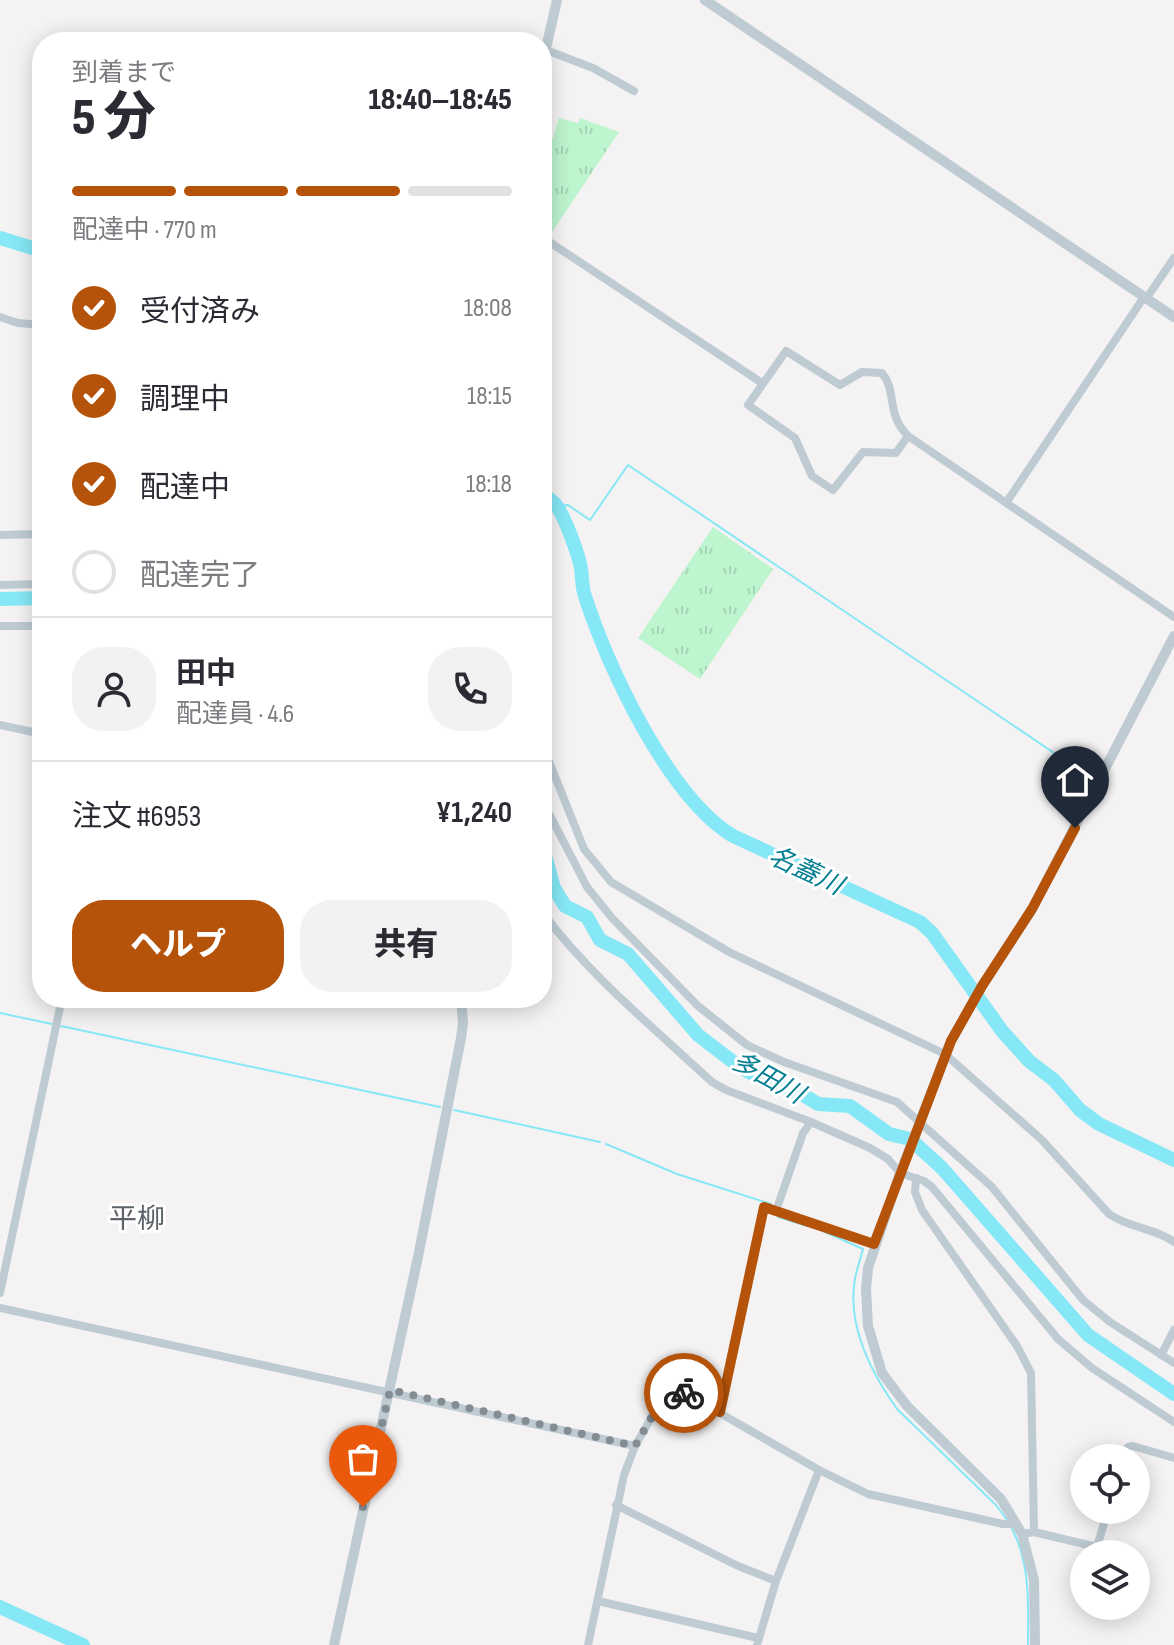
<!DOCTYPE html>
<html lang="ja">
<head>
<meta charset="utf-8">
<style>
	body { margin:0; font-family:"Sofia Sans Condensed","Noto Sans JP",sans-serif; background:#f2f2f3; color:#2b2b33; height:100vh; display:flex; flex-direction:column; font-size:30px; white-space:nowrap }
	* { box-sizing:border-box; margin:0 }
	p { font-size:26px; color:#7c7c81 }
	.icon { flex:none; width:44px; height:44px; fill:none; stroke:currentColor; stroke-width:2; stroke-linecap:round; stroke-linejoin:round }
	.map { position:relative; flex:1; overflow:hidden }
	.sheet { position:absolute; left:32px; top:32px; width:520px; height:976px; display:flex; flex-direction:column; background:#fff; border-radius:32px; box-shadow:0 4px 20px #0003 }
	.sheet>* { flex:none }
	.tools { position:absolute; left:1070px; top:1444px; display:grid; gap:16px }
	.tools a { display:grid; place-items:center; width:80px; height:80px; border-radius:50%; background:#fff; box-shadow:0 4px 20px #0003; font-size:40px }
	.pin { position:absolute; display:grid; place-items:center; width:68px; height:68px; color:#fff; margin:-82px -34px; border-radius:50% 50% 50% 0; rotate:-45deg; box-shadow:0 0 8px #0007 }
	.pin .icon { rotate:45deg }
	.courier { position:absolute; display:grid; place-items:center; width:80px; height:80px; margin:-40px; border:6px solid #b45309; border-radius:50%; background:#fff; color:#222; box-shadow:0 2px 10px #0007 }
	.overview em { font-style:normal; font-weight:800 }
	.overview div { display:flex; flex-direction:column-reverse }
	.overview { display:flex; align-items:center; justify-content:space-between; height:136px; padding:0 40px }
	h1 { font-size:52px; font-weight:800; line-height:60px }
	.bar { display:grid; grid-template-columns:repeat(4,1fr); gap:12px 8px; align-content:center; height:96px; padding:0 40px }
	.bar i { height:10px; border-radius:6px; background:#e1e1e2 }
	.bar .selected { background:#b45309 }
	.bar p { grid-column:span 4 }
	.line { display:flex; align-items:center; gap:20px; padding:0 40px; border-top:2px solid #e1e1e2 }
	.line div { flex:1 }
	.round { display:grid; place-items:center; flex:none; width:84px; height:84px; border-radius:32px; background:#f2f2f3 }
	ol { padding:0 40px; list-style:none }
	li { display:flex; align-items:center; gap:24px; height:88px }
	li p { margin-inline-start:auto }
	li .icon { padding:8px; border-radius:50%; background:#b45309; color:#fff; stroke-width:4 }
	li:last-child { color:#7c7c81 }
	li i { width:44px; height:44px; border:4px solid #e1e1e2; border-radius:50% }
	.cta { display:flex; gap:16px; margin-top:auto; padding:16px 40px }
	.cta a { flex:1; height:92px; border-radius:32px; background:#b45309; color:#fff; font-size:32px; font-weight:800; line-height:92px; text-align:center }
	.cta a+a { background:#f2f2f3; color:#2b2b33 }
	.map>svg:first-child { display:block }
	.grass { fill:url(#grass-tufts) }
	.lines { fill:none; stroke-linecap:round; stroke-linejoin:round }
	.stream { stroke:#86e8f6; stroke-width:2 }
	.river { stroke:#86e8f6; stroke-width:14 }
	.minor { stroke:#becbd3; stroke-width:8 }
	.tertiary { stroke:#becbd3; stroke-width:10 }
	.done { stroke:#848d94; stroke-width:8; stroke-dasharray:0 14.4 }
	.route { stroke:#b45309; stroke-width:10 }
	.labels { text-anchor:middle; stroke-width:6; stroke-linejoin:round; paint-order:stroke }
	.water-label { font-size:26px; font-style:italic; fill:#047f91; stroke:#fff }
	.quarter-label { font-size:28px; fill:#5d6368; stroke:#fff }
</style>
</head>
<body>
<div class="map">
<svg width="1174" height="1645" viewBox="0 0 1174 1645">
	<defs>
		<pattern id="grass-tufts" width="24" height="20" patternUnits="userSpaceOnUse" patternTransform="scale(2)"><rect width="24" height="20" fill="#bdf5ce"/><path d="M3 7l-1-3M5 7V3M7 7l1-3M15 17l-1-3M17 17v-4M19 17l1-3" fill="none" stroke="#a4d4b3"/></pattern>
	</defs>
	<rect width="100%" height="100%" fill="#f4f2f2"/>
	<!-- grass -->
	<g class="grass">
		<path d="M559 118 578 123 580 118 619 132 550 235 542 229V135L553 138Z"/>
		<path d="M713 527 773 569 700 679 638 638Z"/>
	</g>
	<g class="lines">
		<!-- stream -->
		<g class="stream">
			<path d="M556 506 568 505 590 520 628 465 1091 778"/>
			<path d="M0 1013 52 1024"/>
			<path d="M61 1026 440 1107"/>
			<path d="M454 1110 600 1142"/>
			<path d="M606 1144 677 1174 771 1204"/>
			<path d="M778 1217 807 1226"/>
			<path d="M825 1232 863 1249C860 1261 855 1273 854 1286 849 1331 872 1374 897 1409L996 1505 1007 1520"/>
			<path d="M1012 1529C1031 1565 1028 1605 1028 1645"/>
		</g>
		<!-- river -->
		<g class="river">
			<path d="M0 238 42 251"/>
			<path d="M542 493C546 497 553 501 556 505 565 517 578 553 581 568 582 576 582 585 584 593 606 664 668 797 733 836L920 922 932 933 1002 1031 1029 1061 1054 1080 1080 1110 1099 1124 1174 1160"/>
			<path d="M0 599 42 598"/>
			<path d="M542 845 554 888 565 906 587 917 600 940 628 954 698 1035 741 1068 767 1081 800 1093 818 1104 850 1106 889 1134 910 1139 942 1168 1088 1335 1174 1394"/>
			<path d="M0 1607 83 1645"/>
		</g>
		<!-- minor -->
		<g class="minor">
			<path d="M546 50 593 68 634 91"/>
			<path d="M542 237 762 383"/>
			<path d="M1146 299 1174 258"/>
			<path d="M0 317 18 323 42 325"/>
			<path d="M908 436 896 453 863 452 833 490 812 476 795 438 748 405 786 351 840 385 862 372 882 373C897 390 886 415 908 436L1174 617"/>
			<path d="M1006 503 1144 297"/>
			<path d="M0 535 42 534"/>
			<path d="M0 585 42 584"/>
			<path d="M0 626H42"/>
			<path d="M542 671 546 754 584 849 611 882 729 952 945 1054 1042 1140 1109 1214C1129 1228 1155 1228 1174 1242"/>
			<path d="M0 725 42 734"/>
			<path d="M542 800 587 887 612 918 698 1006 747 1045 784 1062 897 1102 992 1187 1083 1300 1110 1322 1174 1363"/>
			<path d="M542 912C590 976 654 1028 712 1082L726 1090 811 1122 870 1148 888 1159 900 1173 924 1181 932 1187 1058 1339 1092 1368 1174 1422"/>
			<path d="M916 1178 915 1192 922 1210 1017 1346 1031 1373 1034 1532 1022 1534"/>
			<path d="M776 1211 874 1244"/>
			<path d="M0 1293 62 998"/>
			<path d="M0 1308 635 1446"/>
			<path d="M1161 1355 1174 1330"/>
			<path d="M720 1412 764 1207 776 1211 803 1133 811 1122"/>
			<path d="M1122 1458 1128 1447 1133 1446 1174 1458"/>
			<path d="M616 1505 738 1566 776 1581"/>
			<path d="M1034 1532 1097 1547 1108 1510"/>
			<path d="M598 1601 758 1638"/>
			<path d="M588 1645 624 1475 635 1446 665 1394 671 1390 683 1392 819 1470 868 1494 1003 1524H1017"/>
			<path d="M757 1645 776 1581 819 1470"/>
		</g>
		<!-- tertiary -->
		<g class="tertiary">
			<path d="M705 0 1174 317"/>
			<path d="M542 66 557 0"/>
			<path d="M334 1645 418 1257 461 1038 463 1023 461 998"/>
			<path d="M1035 1645 1034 1580 1022 1534 1001 1499 907 1406 882 1373 868 1326 866 1289 868 1268 900 1173 951 1041 982 986 1032 909 1174 636"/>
		</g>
	</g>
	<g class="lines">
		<!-- done -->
		<path class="done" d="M363 1507 390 1390 635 1446 665 1394 677 1390 684 1393"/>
		<!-- route -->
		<path class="route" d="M684 1393 720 1412 764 1207 874 1244 951 1041 982 986 1032 909 1075 828"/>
	</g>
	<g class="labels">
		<!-- water labels -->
		<g class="water-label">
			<text transform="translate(806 870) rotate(25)" y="9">名蓋川</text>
			<text transform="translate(768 1077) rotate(29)" y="9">多田川</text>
		</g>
		<!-- quarter labels -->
		<g class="quarter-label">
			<text x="137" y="1228">平柳</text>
		</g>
	</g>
</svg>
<div class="tools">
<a><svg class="icon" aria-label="locate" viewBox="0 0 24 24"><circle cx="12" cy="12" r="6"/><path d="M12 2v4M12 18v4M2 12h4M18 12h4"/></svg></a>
<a><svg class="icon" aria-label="layers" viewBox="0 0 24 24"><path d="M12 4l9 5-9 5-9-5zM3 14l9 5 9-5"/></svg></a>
</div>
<div class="pin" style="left:363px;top:1507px;background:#ea580c"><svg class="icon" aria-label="bag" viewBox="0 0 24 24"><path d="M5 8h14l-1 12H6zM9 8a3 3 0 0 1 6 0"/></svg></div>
<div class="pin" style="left:1075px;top:828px;background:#1f2937"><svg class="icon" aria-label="home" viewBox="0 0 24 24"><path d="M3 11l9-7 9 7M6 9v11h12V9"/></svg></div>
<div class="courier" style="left:684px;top:1393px"><svg class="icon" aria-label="bike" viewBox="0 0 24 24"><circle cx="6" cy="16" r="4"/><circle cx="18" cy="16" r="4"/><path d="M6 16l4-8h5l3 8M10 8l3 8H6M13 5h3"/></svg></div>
<section class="sheet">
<div class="overview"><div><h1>5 分</h1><p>到着まで</p></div><em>18:40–18:45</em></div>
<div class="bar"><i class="selected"></i><i class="selected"></i><i class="selected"></i><i></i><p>配達中 · 770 m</p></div>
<ol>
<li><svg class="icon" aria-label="check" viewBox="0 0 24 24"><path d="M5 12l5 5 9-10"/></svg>受付済み<p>18:08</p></li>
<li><svg class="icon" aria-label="check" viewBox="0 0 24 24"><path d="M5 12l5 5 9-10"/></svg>調理中<p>18:15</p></li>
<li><svg class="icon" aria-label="check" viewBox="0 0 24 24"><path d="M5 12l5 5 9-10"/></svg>配達中<p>18:18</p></li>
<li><i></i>配達完了</li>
</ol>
<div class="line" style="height:144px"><a class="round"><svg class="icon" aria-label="person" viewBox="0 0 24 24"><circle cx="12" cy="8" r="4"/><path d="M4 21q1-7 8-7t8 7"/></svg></a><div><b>田中</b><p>配達員 · 4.6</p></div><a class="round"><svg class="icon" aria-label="phone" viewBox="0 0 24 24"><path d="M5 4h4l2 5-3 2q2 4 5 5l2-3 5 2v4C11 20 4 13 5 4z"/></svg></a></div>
<div class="line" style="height:104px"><div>注文 #6953</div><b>¥1,240</b></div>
<div class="cta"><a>ヘルプ</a><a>共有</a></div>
</section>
</div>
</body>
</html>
